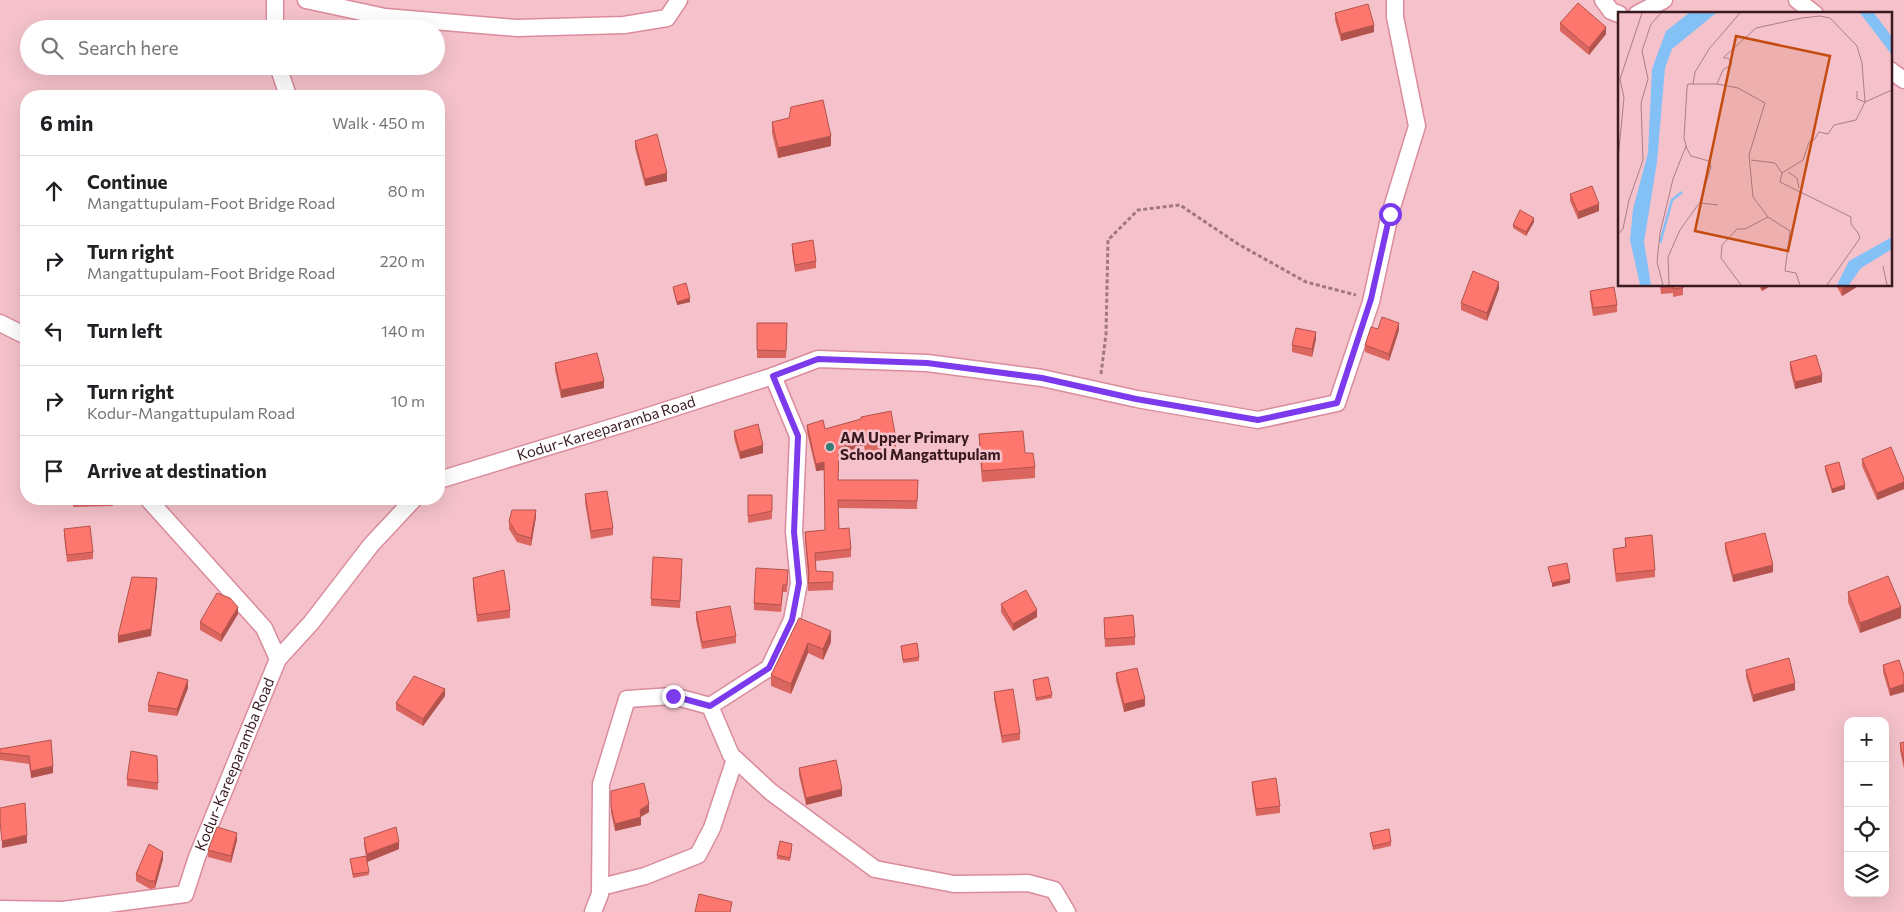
<!DOCTYPE html>
<html lang="en">
<head>
<meta charset="utf-8">
<style>
	:root { --surface:#fff; --page:#f2f2f2; --text:#202124; --muted:#757577; --line:#e0e0e0 }
	body { margin:0; font-family:Commissioner,sans-serif; background:var(--page); color:var(--text) }
	.controls { position:absolute; right:15px; bottom:15px; display:grid; overflow:hidden; border-radius:10px; box-shadow:0 5px 20px #0002 }
	.controls button { width:45px; height:45px; display:grid; place-items:center; padding:0; border:0; border-bottom:1px solid var(--line); background:var(--surface); color:var(--text); font:25px sans-serif }
	.stop { position:absolute; width:15px; height:15px; margin:-11px; border:4px solid #7c3aed; border-radius:50%; background:#fff }
	.stop.end { background:#7c3aed; border-color:#fff; box-shadow:0 1px 5px #0008 }
	.list { margin:0; padding:0; list-style:none }
	h2 { display:flex; justify-content:space-between; align-items:center; height:65px; margin:0; padding:0 20px; font-size:21px }
	h2 small { font-size:16px; font-weight:400; color:var(--muted) }
	.list li { display:grid; grid-template-columns:32px 1fr auto; gap:15px; align-items:center; box-sizing:border-box; height:70px; padding:0 20px; border-top:1px solid var(--line) }
	.list b { display:block; font-size:19px; white-space:nowrap }
	.list p { margin:0; font-size:16px; white-space:nowrap; color:var(--muted) }
	.list em { font-size:16px; font-style:normal; color:var(--muted) }
	.icon { flex:none; width:28px; height:28px; fill:none; stroke:currentColor; stroke-width:2; stroke-linecap:round; stroke-linejoin:round }
	.map { position:relative; flex:none; width:1904px; height:912px; overflow:hidden }
	.search { position:absolute; background:var(--surface); box-shadow:0 5px 20px #0002; left:20px; top:20px; width:425px; height:55px; display:flex; align-items:center; gap:12px; box-sizing:border-box; padding:0 18px; border-radius:28px; color:var(--muted); font-size:19px }
	.panel { position:absolute; background:var(--surface); box-shadow:0 5px 20px #0002; left:20px; top:90px; width:425px; height:415px; border-radius:20px }
	.map>svg:first-child { display:block }
	.lines { fill:none; stroke-linecap:round; stroke-linejoin:round }
	.street-casing { stroke:#da8b9c; stroke-width:19 }
	.path { stroke:#a27880; stroke-width:3; stroke-dasharray:4 2.5; stroke-linecap:butt }
	.street { stroke:#fff; stroke-width:16 }
	.wall { fill:#da665f }
	.shaded-wall { fill:#b2534d }
	.building { fill:#fe776e; stroke:#b2534d }
	.route { stroke:#7c3aed; stroke-width:6 }
	.poi-dot { fill:#357c75; stroke:#f5c2cb; stroke-width:2 }
	.labels { text-anchor:middle; stroke-width:5; stroke-linejoin:round; paint-order:stroke }
	.street-label { font-size:15px; fill:#391a21; stroke:#f5c2cb }
	.poi-label { font-size:15px; font-weight:bold; fill:#391a21; stroke:#f5c2cb; text-anchor:start }
	.inset-river { fill:none; stroke:#83c0f6; stroke-width:2.5 }
	.inset-road { fill:none; stroke:#aa7f87; stroke-width:1 }
	.view { fill:#c54c10; fill-opacity:0.15; stroke:#c54c10; stroke-width:2.5 }
	.inset-edge { fill:none; stroke:#391a21; stroke-width:2.5 }
</style>
</head>
<body>
<div class="map">
<svg width="1904" height="912" viewBox="0 0 1904 912">
	<rect width="100%" height="100%" fill="#f5c2cb"/>
	<g class="lines">
		<g class="street-casing">
			<g id="street">
				<path d="M275,0V29"/>
				<path d="M306,0L385,17L517,28L624,25L667,18L679,0"/>
				<path d="M1603,0L1611,11L1619,14"/>
				<path d="M1797,0L1815,14"/>
				<path d="M1637,14L1664,0"/>
				<path d="M278,66L288,96"/>
				<path d="M1890,70L1904,80"/>
				<path d="M0,323L26,336"/>
				<path id="s1" d="M439,480L636,420L773,376L818,359L927,363L1042,378L1137,399L1258,420L1337,403L1371,302L1390,214L1417,126L1395,17V0"/>
				<path d="M148,499L264,628L278,659"/>
				<path d="M710,706L731,755L771,792L875,869L954,884L1028,883L1054,890L1067,912"/>
				<path d="M710,706L769,668L792,620L799,583L794,532L798,436L773,376"/>
				<path d="M601,887L645,876L698,855L712,828L735,759"/>
				<path id="s2" d="M0,909L63,910L185,894L197,857L278,659L311,623L371,545L414,499"/>
				<path d="M593,912L600,894L601,784L627,699L673,696L710,706"/>
			</g>
		</g>
		<path class="path" d="M1101,374L1106,334L1108,240L1138,210L1180,205L1238,244L1306,282L1356,295"/>
		<use href="#street" class="street"/>
	</g>
	<g class="wall">
		<path d="M1335,13L1374,32L1341,41L1335,20Z"/>
		<path d="M1560,23L1606,34L1589,55L1560,31Z"/>
		<path d="M772,122L831,146L778,158L772,133Z"/>
		<path d="M635,141L667,181L645,186L635,148Z"/>
		<path d="M1570,194L1599,211L1578,219L1570,201Z"/>
		<path d="M1534,222L1526,236L1513,228V225Z"/>
		<path d="M792,244L816,261V268L795,272L792,251Z"/>
		<path d="M1660,285H1683V295L1673,297V293L1661,294Z"/>
		<path d="M1758,285H1772L1762,291Z"/>
		<path d="M1836,285H1860L1842,296Z"/>
		<path d="M673,287L690,302L677,305L673,290Z"/>
		<path d="M1499,289L1487,321L1461,310V303Z"/>
		<path d="M1590,291L1617,305V312L1593,316L1590,298Z"/>
		<path d="M757,323H787L786,358H757Z"/>
		<path d="M1378,329L1399,330L1389,361L1365,352V345Z"/>
		<path d="M1316,339L1312,357L1292,352V345Z"/>
		<path d="M1790,362L1822,382L1795,389L1790,369Z"/>
		<path d="M555,363L604,388L561,398L555,370Z"/>
		<path d="M861,417L896,439V447L865,452L864,445L839,456L838,480H918L917,509L838,508L839,529L851,549V557L816,561V571L833,572V590L808,591V577L805,540V532L825,530L824,470L816,471L807,432V425L825,429L861,419Z"/>
		<path d="M734,431L763,453L740,459L734,438Z"/>
		<path d="M979,434L1025,453L1035,467V478L982,482L979,444Z"/>
		<path d="M1862,459L1904,479V489L1877,500L1862,466Z"/>
		<path d="M1825,466L1845,489L1832,493L1825,470Z"/>
		<path d="M585,494L613,528V535L591,539L585,502Z"/>
		<path d="M748,495H772V519L748,523Z"/>
		<path d="M73,499H113V506L73,507Z"/>
		<path d="M536,517L531,546L517,542L509,529V521Z"/>
		<path d="M64,529L93,552V559L67,562L64,536Z"/>
		<path d="M1625,538L1655,570V577L1616,582L1613,556V549L1625,547Z"/>
		<path d="M1725,543L1773,572L1733,582L1725,550Z"/>
		<path d="M682,566L680,608L651,606V599Z"/>
		<path d="M788,577L787,592H783L781,612L754,610V603Z"/>
		<path d="M473,578L510,610V618L477,622L473,586Z"/>
		<path d="M1848,592L1901,618L1860,633L1848,602Z"/>
		<path d="M1001,604L1037,617L1013,631L1001,612Z"/>
		<path d="M696,612L736,636V643L702,649L696,620Z"/>
		<path d="M238,614L221,642L200,630V622Z"/>
		<path d="M799,618L831,642L823,660L808,653L791,694L771,686V675Z"/>
		<path d="M1104,618L1135,637V645L1105,647Z"/>
		<path d="M901,646L919,657V661L903,663Z"/>
		<path d="M1899,660L1890,696L1883,672V665Z"/>
		<path d="M1746,670L1795,690L1753,702L1746,677Z"/>
		<path d="M1116,673L1145,706L1124,712L1116,680Z"/>
		<path d="M1033,680L1052,695V698L1036,701Z"/>
		<path d="M188,688L177,716L148,712V705Z"/>
		<path d="M994,692L1020,733V740L1002,743L994,699Z"/>
		<path d="M445,696L423,726L396,710V703Z"/>
		<path d="M51,740L53,773L31,778L29,764L0,760V749Z"/>
		<path d="M1904,742V769L1900,750V743Z"/>
		<path d="M157,756L158,790L127,786V779Z"/>
		<path d="M799,768L842,796L806,805L799,775Z"/>
		<path d="M1252,782L1280,806V813L1256,816L1252,789Z"/>
		<path d="M611,791L649,812L641,817V825L615,831L611,813Z"/>
		<path d="M1370,833L1391,842V846L1373,850Z"/>
		<path d="M364,838L399,849L367,862L364,845Z"/>
		<path d="M237,840L231,863L208,857V850Z"/>
		<path d="M792,848L790,861L777,859V855Z"/>
		<path d="M163,859L155,888L150,889L136,881V874Z"/>
		<path d="M350,859L369,872V875L353,878Z"/>
	</g>
	<g class="shaded-wall">
		<path d="M1374,25V32L1341,41V34Z"/>
		<path d="M1606,27V34L1589,55V48Z"/>
		<path d="M353,66H360V68L341,73V69Z"/>
		<path d="M831,136V146L778,158V148Z"/>
		<path d="M667,173V181L645,186V179Z"/>
		<path d="M1599,204V211L1578,219V212Z"/>
		<path d="M1534,218V222L1526,236V232Z"/>
		<path d="M1499,282V289L1487,321V313Z"/>
		<path d="M1762,285H1772L1762,291Z"/>
		<path d="M1848,285H1860L1842,296V289Z"/>
		<path d="M690,298V302L677,305V302Z"/>
		<path d="M1399,323V330L1389,361V354Z"/>
		<path d="M1316,332V339L1312,357V349Z"/>
		<path d="M1822,375V382L1795,389V382Z"/>
		<path d="M604,381V388L561,398V390Z"/>
		<path d="M864,437V445L839,456V448Z"/>
		<path d="M763,445V453L740,459V452Z"/>
		<path d="M824,462V470L816,471V464Z"/>
		<path d="M1904,482V489L1877,500V493Z"/>
		<path d="M1845,485V489L1832,493V489Z"/>
		<path d="M536,510V517L531,546V538Z"/>
		<path d="M1773,565V572L1733,582V575Z"/>
		<path d="M157,578V586L151,636L118,643V636Z"/>
		<path d="M1570,579V583L1552,587V583Z"/>
		<path d="M238,607V614L221,642V635Z"/>
		<path d="M1901,607V618L1860,633V623Z"/>
		<path d="M1037,610V617L1013,631V624Z"/>
		<path d="M831,631V642L823,660V649Z"/>
		<path d="M808,643V653L791,694V684Z"/>
		<path d="M188,680V688L177,716V709Z"/>
		<path d="M1795,683V690L1753,702V695Z"/>
		<path d="M1904,684V692L1890,696V689Z"/>
		<path d="M445,689V696L423,726V719Z"/>
		<path d="M1145,699V706L1124,712V704Z"/>
		<path d="M53,766V773L31,778V771Z"/>
		<path d="M842,789V796L806,805V798Z"/>
		<path d="M649,804V812L640,817V810Z"/>
		<path d="M641,817V825L615,831V824Z"/>
		<path d="M237,833V840L231,863V856Z"/>
		<path d="M27,835V843L2,848V841Z"/>
		<path d="M399,842V849L367,862V854Z"/>
		<path d="M163,852V859L155,888V881Z"/>
	</g>
	<g class="building">
		<path d="M1578,3L1606,27L1589,48L1560,23Z"/>
		<path d="M1368,4L1374,25L1341,34L1335,13Z"/>
		<path d="M341,66H353L341,69Z"/>
		<path d="M823,100L831,136L778,148L772,122L789,118L791,107Z"/>
		<path d="M657,134L667,173L645,179L635,141Z"/>
		<path d="M1592,186L1599,204L1578,212L1570,194Z"/>
		<path d="M1520,210L1534,218L1526,232L1513,225Z"/>
		<path d="M813,240L816,261L795,265L792,244Z"/>
		<path d="M1473,271L1499,282L1487,313L1461,303Z"/>
		<path d="M686,283L690,298L677,302L673,287Z"/>
		<path d="M1661,285H1683V288L1673,289V286L1661,287Z"/>
		<path d="M1840,285H1848L1842,289Z"/>
		<path d="M1614,287L1617,305L1593,308L1590,291Z"/>
		<path d="M1382,317L1399,323L1389,354L1365,345L1371,327L1378,329Z"/>
		<path d="M757,323H787L786,351L757,350Z"/>
		<path d="M1296,328L1316,332L1312,349L1292,345Z"/>
		<path d="M597,353L604,381L561,390L555,363Z"/>
		<path d="M1816,355L1822,375L1795,382L1790,362Z"/>
		<path d="M891,411L896,439L865,444L864,437L839,448L838,480H918L917,501L838,500L839,529L849,528L851,549L815,553L816,571L833,572V582L808,583L809,574L805,532L825,530L824,462L816,464L807,425L823,420L825,429L861,419V417Z"/>
		<path d="M758,424L763,445L740,452L734,431Z"/>
		<path d="M1023,431L1025,453H1033L1035,467L982,471L979,434Z"/>
		<path d="M1891,447L1904,479V482L1877,493L1862,459Z"/>
		<path d="M1839,462L1845,485L1832,489L1825,466Z"/>
		<path d="M607,491L613,528L591,531L585,494Z"/>
		<path d="M748,495H772V511L748,516Z"/>
		<path d="M73,499H113L73,500Z"/>
		<path d="M512,510H536L531,538L517,534L509,521Z"/>
		<path d="M90,526L93,552L67,555L64,529Z"/>
		<path d="M1765,533L1773,565L1733,575L1725,543Z"/>
		<path d="M1652,535L1655,570L1616,574L1613,549L1626,547L1625,538Z"/>
		<path d="M653,557L682,559L680,601L651,599Z"/>
		<path d="M1567,563L1570,579L1552,583L1548,567Z"/>
		<path d="M756,568L788,570L787,585H783L781,605L754,603Z"/>
		<path d="M504,570L510,610L477,615L473,578Z"/>
		<path d="M1888,576L1901,607L1860,623L1848,592Z"/>
		<path d="M132,577L157,578L151,629L118,636Z"/>
		<path d="M1026,590L1037,610L1013,624L1001,604Z"/>
		<path d="M217,593L230,598L238,607L221,635L200,622Z"/>
		<path d="M730,606L736,636L702,642L696,612Z"/>
		<path d="M1133,615L1135,637L1105,639L1104,618Z"/>
		<path d="M799,618L831,631L823,649L808,643L791,684L771,675Z"/>
		<path d="M917,643L919,657L903,660L901,646Z"/>
		<path d="M1789,658L1795,683L1753,695L1746,670Z"/>
		<path d="M1899,660L1904,675V684L1890,689L1883,665Z"/>
		<path d="M1137,668L1145,699L1124,704L1116,673Z"/>
		<path d="M158,672L188,680L177,709L148,705Z"/>
		<path d="M414,676L445,689L423,719L396,703Z"/>
		<path d="M1048,677L1052,695L1036,698L1033,680Z"/>
		<path d="M1013,689L1020,733L1002,736L994,692Z"/>
		<path d="M51,740L53,766L31,771L29,756L0,753V749Z"/>
		<path d="M1904,742V762L1900,743Z"/>
		<path d="M131,751L157,756L158,783L127,779Z"/>
		<path d="M836,760L842,789L806,798L799,768Z"/>
		<path d="M1276,778L1280,806L1256,809L1252,782Z"/>
		<path d="M644,783L649,804L640,810L641,817L615,824L611,806V791Z"/>
		<path d="M25,803L27,835L2,841L0,821V808Z"/>
		<path d="M217,827L237,833L231,856L208,850Z"/>
		<path d="M396,827L399,842L367,854L364,838Z"/>
		<path d="M1389,829L1391,842L1373,846L1370,833Z"/>
		<path d="M780,841L792,844L790,858L777,855Z"/>
		<path d="M149,844L163,852L155,881H150L136,874Z"/>
		<path d="M366,856L369,872L353,874L350,859Z"/>
		<path d="M699,894L732,902L730,912H695Z"/>
	</g>
	<g class="lines">
		<path class="route" d="M673,696L710,706L769,668L792,620L799,583L794,532L798,436L773,376L818,359L927,363L1042,378L1136,399L1258,420L1337,403L1371,299L1390,214"/>
	</g>
	<circle class="poi-dot" cx="830" cy="447" r="5"/>
	<g class="labels">
		<g class="street-label">
			<text dy="5" stroke="none"><textPath href="#s1" startOffset="175">Kodur-Kareeparamba Road</textPath></text>
			<text dy="5" stroke="none"><textPath href="#s2" startOffset="325">Kodur-Kareeparamba Road</textPath></text>
		</g>
		<g class="poi-label">
			<text x="840" y="443">AM Upper Primary<tspan x="840" dy="17">School Mangattupulam</tspan></text>
		</g>
	</g>
	<g transform="translate(1618 12)">
		<rect width="274" height="274" fill="#f5c2cb"/>
		<path d="M71,1H98L54,37L47,56L39,150L26,230L33,273H22L12,228L15,197L30,141L34,57L48,19ZM242,1H256L274,25V43ZM274,225V237L243,256L231,273H219L231,249Z" fill="#83c0f6"/>
		<path class="inset-river" d="M42,231L54,188L64,180"/>
		<path class="inset-road" d="M105,46L138,16L184,6L202,4L212,6L239,34L244,51L247,90M75,72L77,60L91,37L122,1M99,72L105,58L114,52L110,46H106M239,79V87L247,90M0,147L6,86L2,67L24,1M133,148L157,151L164,161M170,160L179,166L181,176M164,161L162,170L233,205V212L240,221L242,226L209,273M164,161L185,148L191,130L196,128L201,120L210,122L216,113L238,108L247,90L274,78M82,191L100,193M0,222L5,217L11,188L25,148L23,91L30,67L24,39L33,12L43,1M265,254L269,273M45,273L39,250L42,221L55,167L68,134M51,273L50,245L62,218L82,190L93,155L91,149L73,144L69,137L66,126L69,76L70,72H99L120,76L147,91L131,143L135,185L150,205L172,219L167,259L178,261L182,273M123,273L103,246L104,233L119,217H127L150,205"/>
		<path class="view" d="M118,24L212,44L170,239L77,219Z"/>
		<rect width="274" height="274" class="inset-edge"/>
	</g>
</svg>
<div class="controls">
<button>+</button>
<button>−</button>
<button><svg class="icon" aria-label="locate" viewBox="0 0 24 24"><circle cx="12" cy="12" r="6"/><path d="M12 2v4M12 18v4M2 12h4M18 12h4"/></svg></button>
<button><svg class="icon" aria-label="layers" viewBox="0 0 24 24"><path d="M12 4l9 5-9 5-9-5zM3 14l9 5 9-5"/></svg></button>
</div>
<div class="stop" style="left:1390px;top:214px"></div>
<div class="stop end" style="left:673px;top:696px"></div>
<div class="search"><svg class="icon" aria-label="search" viewBox="0 0 24 24"><circle cx="10" cy="10" r="6"/><path d="M15 15l6 6"/></svg>Search here</div>
<section class="panel">
<h2>6 min<small>Walk · 450 m</small></h2>
<ul class="list">
<li><svg class="icon" aria-label="ahead" viewBox="0 0 24 24"><path d="M12 20V5M6 11l6-6 6 6"/></svg><div><b>Continue</b><p>Mangattupulam-Foot Bridge Road</p></div><em>80 m</em></li>
<li><svg class="icon" aria-label="right" viewBox="0 0 24 24"><path d="M7 20v-9h11M14 6l5 5-5 5"/></svg><div><b>Turn right</b><p>Mangattupulam-Foot Bridge Road</p></div><em>220 m</em></li>
<li><svg class="icon" aria-label="left" viewBox="0 0 24 24"><path d="M17 20v-9H6M10 6l-5 5 5 5"/></svg><div><b>Turn left</b></div><em>140 m</em></li>
<li><svg class="icon" aria-label="right" viewBox="0 0 24 24"><path d="M7 20v-9h11M14 6l5 5-5 5"/></svg><div><b>Turn right</b><p>Kodur-Mangattupulam Road</p></div><em>10 m</em></li>
<li><svg class="icon" aria-label="arrive" viewBox="0 0 24 24"><path d="M6 21V4h12l-3 4 3 4H6"/></svg><div><b>Arrive at destination</b></div></li>
</ul>
</section>
</div>
</body>
</html>
